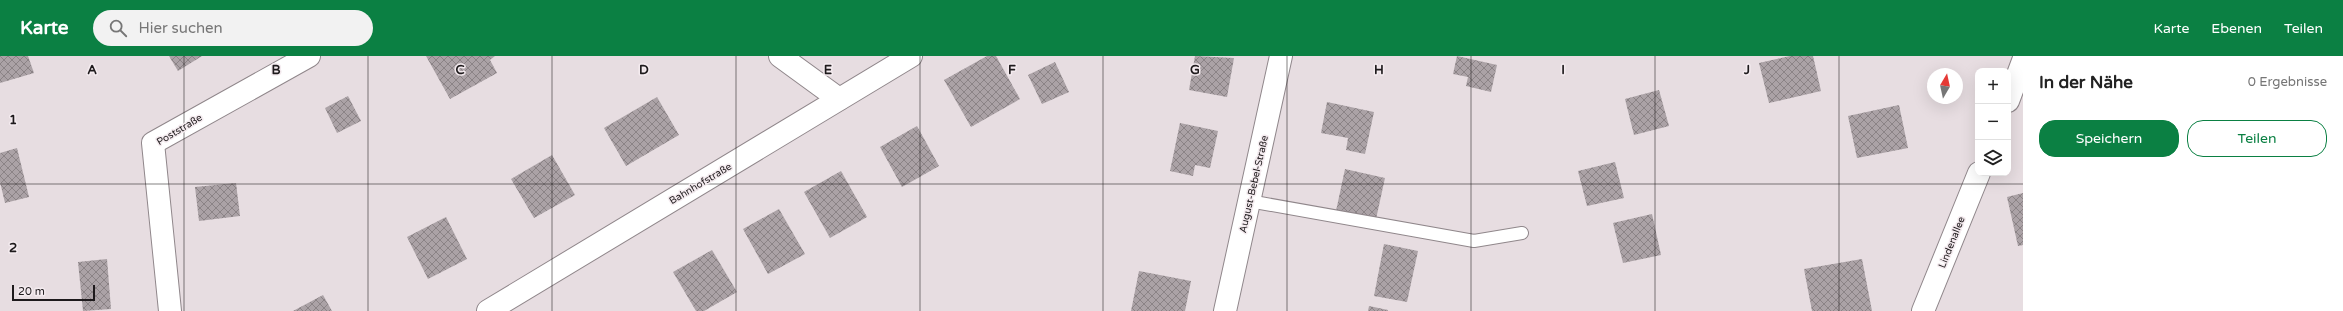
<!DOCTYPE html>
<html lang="de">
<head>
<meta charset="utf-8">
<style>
	:root { --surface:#fff; --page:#f2f2f2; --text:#222; --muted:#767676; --line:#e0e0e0; --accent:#0b8043 }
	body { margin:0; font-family:"Varela Round",sans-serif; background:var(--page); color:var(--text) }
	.controls { position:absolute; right:12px; top:12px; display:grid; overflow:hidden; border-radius:8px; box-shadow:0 4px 16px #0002 }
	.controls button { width:36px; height:36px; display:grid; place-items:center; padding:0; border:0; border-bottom:1px solid var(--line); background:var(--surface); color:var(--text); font:20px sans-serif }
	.compass { position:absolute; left:1927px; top:12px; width:36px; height:36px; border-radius:50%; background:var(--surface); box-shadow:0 4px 16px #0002; rotate:9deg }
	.scale { position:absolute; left:12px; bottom:10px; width:83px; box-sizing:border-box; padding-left:4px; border:2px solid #1e1a1c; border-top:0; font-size:11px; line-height:14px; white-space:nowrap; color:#1e1a1c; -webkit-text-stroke:3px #f4ebef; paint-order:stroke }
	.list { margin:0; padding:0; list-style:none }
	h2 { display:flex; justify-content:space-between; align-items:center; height:52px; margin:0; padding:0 16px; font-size:17px }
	h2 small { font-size:13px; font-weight:400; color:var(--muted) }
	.actions { display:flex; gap:8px; padding:12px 16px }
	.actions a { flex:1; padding:9px 0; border:1px solid var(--accent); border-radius:16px; text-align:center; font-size:14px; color:var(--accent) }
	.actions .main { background:var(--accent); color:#fff }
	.icon { flex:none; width:22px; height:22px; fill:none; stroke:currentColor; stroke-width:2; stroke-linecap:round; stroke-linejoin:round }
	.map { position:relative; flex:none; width:2023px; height:255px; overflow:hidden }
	header { display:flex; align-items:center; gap:24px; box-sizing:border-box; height:56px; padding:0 20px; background:var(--accent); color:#fff }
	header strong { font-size:19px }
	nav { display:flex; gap:22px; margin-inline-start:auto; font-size:14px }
	.search { width:280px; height:36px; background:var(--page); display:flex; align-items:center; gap:10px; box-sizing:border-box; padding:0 14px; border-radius:22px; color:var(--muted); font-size:15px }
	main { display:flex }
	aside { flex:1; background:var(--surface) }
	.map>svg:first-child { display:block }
	.building { fill:url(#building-cross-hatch) }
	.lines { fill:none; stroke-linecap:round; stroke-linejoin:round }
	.service-casing { stroke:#90878b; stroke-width:14 }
	.minor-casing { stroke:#90878b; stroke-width:24 }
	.service { stroke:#fff; stroke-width:12 }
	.minor { stroke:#fff; stroke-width:22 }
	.grid { fill:none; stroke:#1e1a1c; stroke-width:1; stroke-opacity:0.55 }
	.labels { text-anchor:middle; stroke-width:3; stroke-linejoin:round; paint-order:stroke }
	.street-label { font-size:10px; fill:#1e1a1c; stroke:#f4ebef }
	.grid-label { font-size:13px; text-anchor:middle; font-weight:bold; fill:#1e1a1c; stroke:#f4ebef; stroke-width:3; stroke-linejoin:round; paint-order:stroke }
</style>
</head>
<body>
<header>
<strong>Karte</strong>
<div class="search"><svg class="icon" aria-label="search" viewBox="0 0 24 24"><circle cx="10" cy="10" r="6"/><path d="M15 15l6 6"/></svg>Hier suchen</div>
<nav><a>Karte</a><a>Ebenen</a><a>Teilen</a></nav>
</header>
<main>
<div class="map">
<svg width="2023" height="255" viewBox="0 0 2023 255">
	<defs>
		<pattern id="building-cross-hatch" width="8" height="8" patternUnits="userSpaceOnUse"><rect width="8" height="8" fill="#aba2a6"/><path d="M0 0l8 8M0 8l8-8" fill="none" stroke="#8b8386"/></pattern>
	</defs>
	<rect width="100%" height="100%" fill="#e7dde1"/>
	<g class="building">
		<path d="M0,0H28L34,17L0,27Z"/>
		<path d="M169,0H202L178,15Z"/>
		<path d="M426,0H495L490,4L497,17L450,43Z"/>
		<path d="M987,0H996L1020,43L971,71L944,24Z"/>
		<path d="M1195,0L1234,2L1227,41L1189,34Z"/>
		<path d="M1457,0L1497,9L1491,36L1466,30L1468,21L1453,18Z"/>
		<path d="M1790,0H1813L1821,35L1769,47L1759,7Z"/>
		<path d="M1055,6L1069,36L1042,48L1028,19Z"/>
		<path d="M1659,34L1669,70L1634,79L1625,43Z"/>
		<path d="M348,40L361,65L337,77L325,52Z"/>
		<path d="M657,41L679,79L626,110L604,72Z"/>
		<path d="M1327,46L1374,56L1365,98L1346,94L1348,82L1321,77Z"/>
		<path d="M1899,49L1908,92L1857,102L1848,60Z"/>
		<path d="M1180,67L1218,75L1210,112L1195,109L1193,120L1170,115Z"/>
		<path d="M917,70L939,110L902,131L880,91Z"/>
		<path d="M17,92L29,141L5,147L0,126V97Z"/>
		<path d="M552,99L575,139L534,162L511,123Z"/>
		<path d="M1615,106L1624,142L1587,150L1578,115Z"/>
		<path d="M1345,113L1385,122L1376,163L1336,155Z"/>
		<path d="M841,115L867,161L830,182L804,136Z"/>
		<path d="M236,127L240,160L199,165L195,131Z"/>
		<path d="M2023,137V189L2018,190L2007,141Z"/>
		<path d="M779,153L805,198L768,218L743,173Z"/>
		<path d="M1652,158L1661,199L1623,207L1613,167Z"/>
		<path d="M446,161L467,203L428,223L407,181Z"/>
		<path d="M1384,188L1418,195L1407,246L1374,240Z"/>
		<path d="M712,194L737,236L704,255H696L673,216Z"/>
		<path d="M107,203L111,253L83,255L78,206Z"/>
		<path d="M1862,203L1872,255H1812L1804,213Z"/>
		<path d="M1139,215L1191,225L1185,255H1131Z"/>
		<path d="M323,239L332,255H293Z"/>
		<path d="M1369,250L1388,254V255H1368Z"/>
	</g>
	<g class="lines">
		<g class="service-casing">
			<path id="service" d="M1249,145L1474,185L1522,177"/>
		</g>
		<g class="minor-casing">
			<g id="minor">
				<path d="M780,0L839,43"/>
				<path d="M2008,45L2023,5"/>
				<path d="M170,255L153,87L309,0"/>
				<path d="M488,255L911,0"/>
				<path d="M1225,255L1281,0"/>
				<path d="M1923,255L1979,117"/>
			</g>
		</g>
		<use href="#service" class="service"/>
		<use href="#minor" class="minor"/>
	</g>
	<path class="grid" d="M184,0V255M368,0V255M552,0V255M736,0V255M920,0V255M1103,0V255M1287,0V255M1471,0V255M1655,0V255M1839,0V255M0,128H2023"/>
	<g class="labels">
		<g class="street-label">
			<text transform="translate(179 73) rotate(-31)" y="4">Poststraße</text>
			<text transform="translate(700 127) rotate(-31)" y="4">Bahnhofstraße</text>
			<text transform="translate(1253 128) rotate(-77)" y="4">August-Bebel-Straße</text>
			<text transform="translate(1951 186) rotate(-68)" y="4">Lindenallee</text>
		</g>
	</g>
	<g class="grid-label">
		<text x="92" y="18">A</text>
		<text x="276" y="18">B</text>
		<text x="460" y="18">C</text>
		<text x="644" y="18">D</text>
		<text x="828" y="18">E</text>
		<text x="1012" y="18">F</text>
		<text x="1195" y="18">G</text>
		<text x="1379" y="18">H</text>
		<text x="1563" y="18">I</text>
		<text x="1747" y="18">J</text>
		<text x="13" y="68">1</text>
		<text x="13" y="196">2</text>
	</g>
</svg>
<div class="controls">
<button>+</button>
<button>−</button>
<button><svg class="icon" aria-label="layers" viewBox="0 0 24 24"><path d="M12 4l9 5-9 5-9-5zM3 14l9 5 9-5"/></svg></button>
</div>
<svg class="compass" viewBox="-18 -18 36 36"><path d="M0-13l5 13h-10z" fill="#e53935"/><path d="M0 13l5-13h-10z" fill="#767676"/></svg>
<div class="scale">20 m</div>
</div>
<aside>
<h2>In der Nähe<small>0 Ergebnisse</small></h2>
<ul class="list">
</ul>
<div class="actions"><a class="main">Speichern</a><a>Teilen</a></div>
</aside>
</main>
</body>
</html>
